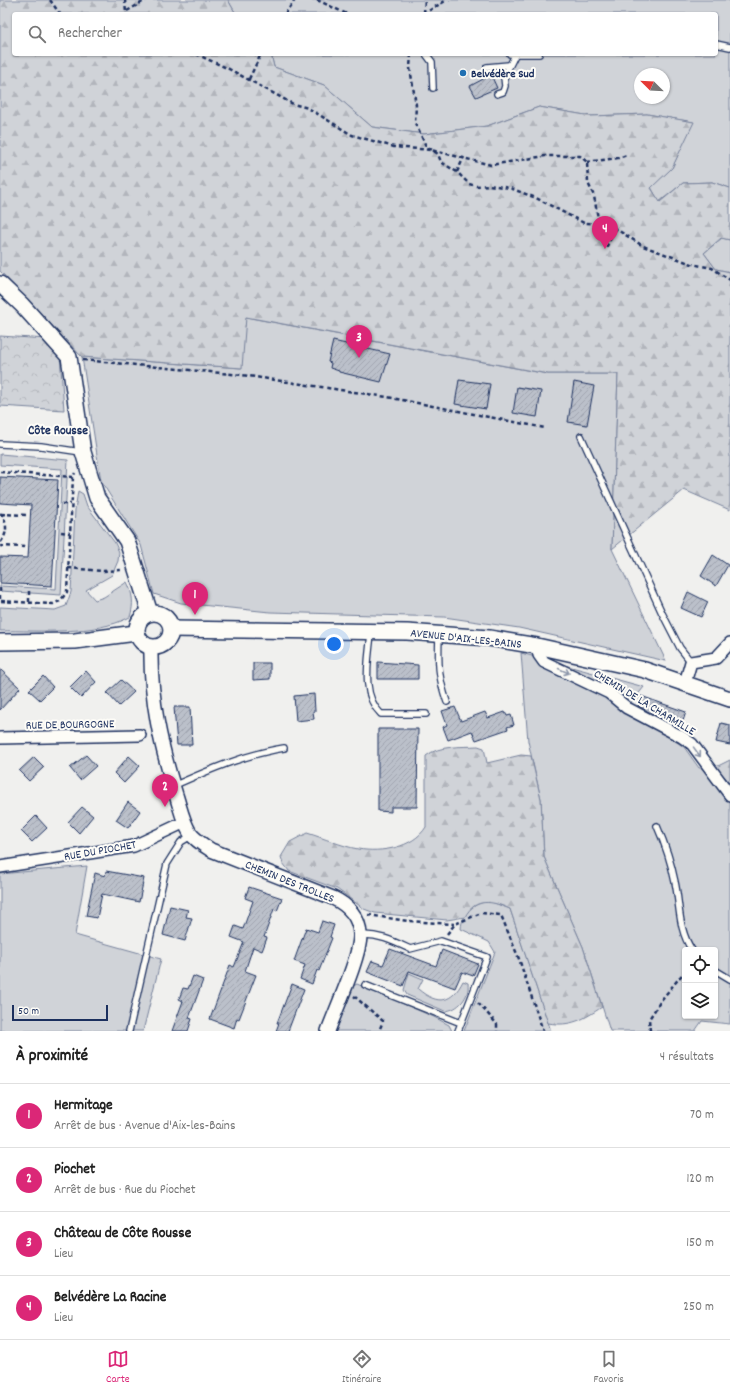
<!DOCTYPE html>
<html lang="fr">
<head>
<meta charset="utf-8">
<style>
	:root { --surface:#fff; --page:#f6f6f6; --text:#222; --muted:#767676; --line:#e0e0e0; --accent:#db2777 }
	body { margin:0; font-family:Dekko,sans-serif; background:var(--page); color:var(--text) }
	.controls { position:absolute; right:12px; bottom:12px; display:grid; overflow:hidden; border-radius:4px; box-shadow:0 1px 3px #0004 }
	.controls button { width:36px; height:36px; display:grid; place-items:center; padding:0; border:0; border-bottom:1px solid var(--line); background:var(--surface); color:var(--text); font:20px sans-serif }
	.compass { position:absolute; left:634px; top:68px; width:36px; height:36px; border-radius:50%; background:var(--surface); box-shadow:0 1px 3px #0004; rotate:294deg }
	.scale { position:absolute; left:12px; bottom:10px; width:96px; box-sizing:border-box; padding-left:4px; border:2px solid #1b2f5e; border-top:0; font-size:11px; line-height:14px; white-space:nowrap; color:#1b2f5e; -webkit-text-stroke:3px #fdfcf7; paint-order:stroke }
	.you { position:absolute; left:334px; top:644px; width:14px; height:14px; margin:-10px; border:3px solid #fff; border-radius:50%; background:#1a73e8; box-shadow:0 0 0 6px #1a73e833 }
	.badge { display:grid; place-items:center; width:26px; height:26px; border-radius:50%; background:var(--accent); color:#fff; font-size:13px; font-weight:700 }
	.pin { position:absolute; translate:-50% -33px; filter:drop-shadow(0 1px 2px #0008) }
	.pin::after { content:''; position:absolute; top:21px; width:14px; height:12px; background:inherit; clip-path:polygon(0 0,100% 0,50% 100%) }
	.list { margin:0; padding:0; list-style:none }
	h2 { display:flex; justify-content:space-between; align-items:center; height:52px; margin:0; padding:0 16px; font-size:17px }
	h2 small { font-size:13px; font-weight:400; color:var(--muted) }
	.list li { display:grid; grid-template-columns:26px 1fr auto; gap:12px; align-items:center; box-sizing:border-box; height:64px; padding:0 16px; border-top:1px solid var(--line) }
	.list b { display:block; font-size:15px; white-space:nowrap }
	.list p { margin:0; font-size:13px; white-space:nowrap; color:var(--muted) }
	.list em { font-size:13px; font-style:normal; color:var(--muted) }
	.icon { flex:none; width:22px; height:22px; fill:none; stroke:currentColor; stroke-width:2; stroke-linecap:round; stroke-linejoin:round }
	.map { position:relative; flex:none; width:730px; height:1031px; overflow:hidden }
	.search { position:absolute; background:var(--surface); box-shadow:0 1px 3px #0004; left:12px; right:12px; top:12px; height:44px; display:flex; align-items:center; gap:10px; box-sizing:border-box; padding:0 14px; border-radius:4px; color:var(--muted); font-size:15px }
	.sheet { height:308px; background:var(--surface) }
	nav { display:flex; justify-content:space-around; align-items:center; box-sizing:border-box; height:56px; border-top:1px solid var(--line); background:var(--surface); font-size:11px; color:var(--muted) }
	nav a { display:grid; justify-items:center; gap:2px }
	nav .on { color:var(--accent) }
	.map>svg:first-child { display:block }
	.green { fill:#d0d3d8; stroke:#76819b; fill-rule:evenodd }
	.forest { fill:url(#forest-firs); stroke:#76819b }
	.park { fill:url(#park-crowns); stroke:#76819b }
	.building { fill:url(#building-hatch); stroke:#1b2f5e }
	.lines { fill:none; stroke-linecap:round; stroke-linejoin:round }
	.service-casing { stroke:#1b2f5e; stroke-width:8 }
	.minor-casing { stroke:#1b2f5e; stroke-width:14 }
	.tertiary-casing { stroke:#1b2f5e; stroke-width:16 }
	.secondary-casing { stroke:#1b2f5e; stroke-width:18 }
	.path { stroke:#1b2f5e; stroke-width:2.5; stroke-dasharray:4 3; stroke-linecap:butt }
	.service { stroke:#fdfcf7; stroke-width:5.5 }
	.minor { stroke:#fdfcf7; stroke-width:11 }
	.tertiary { stroke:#fdfcf7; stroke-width:13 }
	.secondary { stroke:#fdfcf7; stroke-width:15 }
	.oneway { stroke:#8c96aa }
	.poi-dot { fill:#1f6fb2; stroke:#fdfcf7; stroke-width:1.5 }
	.labels { text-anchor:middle; stroke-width:4; stroke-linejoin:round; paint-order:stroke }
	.poi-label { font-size:12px; font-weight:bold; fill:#1b2f5e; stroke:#fdfcf7; text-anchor:start }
	.street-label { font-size:12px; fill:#1b2f5e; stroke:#fdfcf7 }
	.neighbourhood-label { font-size:13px; font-weight:bold; fill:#1b2f5e; stroke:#fdfcf7 }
</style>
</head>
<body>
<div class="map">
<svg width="730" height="1031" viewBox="0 0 730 1031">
	<defs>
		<pattern id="forest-firs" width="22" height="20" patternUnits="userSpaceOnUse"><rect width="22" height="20" fill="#d0d3d8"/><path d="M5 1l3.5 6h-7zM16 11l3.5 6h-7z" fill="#b2b5bc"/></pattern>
		<pattern id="park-crowns" width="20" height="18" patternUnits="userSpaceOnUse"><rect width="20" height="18" fill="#d0d3d8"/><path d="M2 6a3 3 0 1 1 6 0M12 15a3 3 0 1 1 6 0" fill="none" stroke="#b2b5bc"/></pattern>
		<pattern id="building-hatch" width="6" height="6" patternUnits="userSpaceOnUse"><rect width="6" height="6" fill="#bbc0ca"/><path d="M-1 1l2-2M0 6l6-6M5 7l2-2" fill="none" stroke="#a0a5b0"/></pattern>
	</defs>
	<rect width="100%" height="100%" fill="#f0f0ee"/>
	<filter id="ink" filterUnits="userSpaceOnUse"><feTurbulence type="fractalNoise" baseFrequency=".025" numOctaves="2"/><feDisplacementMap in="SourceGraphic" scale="8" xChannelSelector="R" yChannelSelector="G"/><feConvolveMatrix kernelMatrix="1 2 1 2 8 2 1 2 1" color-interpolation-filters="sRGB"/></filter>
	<g filter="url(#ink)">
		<g class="green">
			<path d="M228,0H730V188L712,182L683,183L659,202L651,187L672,168L693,122L647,114L591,116L539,107L487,126L424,134L372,127L324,85L274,67L271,54H716V14H236ZM640,74H664V98H640Z"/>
			<path d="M722,238L730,240V272L716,269L704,253Z"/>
			<path d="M245,317L547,374H618L612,549L666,661L519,628L444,617L270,612L181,603L154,594L141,545L101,481L82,357L241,368Z"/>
			<path d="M0,454L68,460L61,595L0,591V586L56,589L62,469L0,465Z"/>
			<path d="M78,491L83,494L87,506L115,543L119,552L118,561L112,575L86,590L95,600L104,597L127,582C133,594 134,604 130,617C94,636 40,630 0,631V607L55,610L66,606L71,592L75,510Z"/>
			<path d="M521,653L644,687L627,708L684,747L699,768L716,767L730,783V1024L702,1021L695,1031H610L583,947L544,857L541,799L528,741ZM685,950H715V1016H685Z"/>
			<path d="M87,866L75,935L161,959L143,1031H0V874Z"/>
			<path d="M489,901L510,909L551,1031H464L495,952L489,942L461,929C462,911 474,904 489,901Z"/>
			<path d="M409,973L423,979L418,989C438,1006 452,1003 463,981L468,983C470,997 458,1010 445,1011L407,995L404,990Z"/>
			<path d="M357,984L434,1017L449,1025L452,1031H336L353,986Z"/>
		</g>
		<g class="forest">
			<path d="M0,0H228L236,14H14V54H271L274,67L324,85L372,127L424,134L487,126L539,107L591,116L647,114L694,122L672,168L651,188L660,202L683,183L712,182L730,188V240L721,238L704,253L716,269L730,272V510L684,490L612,549L618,374H548L246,317L242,368L82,357L0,271Z"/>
			<path d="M478,746L484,748L487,763L521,755L531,756L541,799L544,857L583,947L602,1007C584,1019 571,1027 548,1023L510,909C493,901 475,897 465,917L447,920L375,913L364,909L337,889L289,871L283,863L281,857L290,842L307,833C324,838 341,846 358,849C381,853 413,848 426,827V756C439,745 462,747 478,746Z"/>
			<path d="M730,760V783L716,767Z"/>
		</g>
		<path class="park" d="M0,336L47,339L60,355L64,410L0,406Z"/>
		<g class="building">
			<path d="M491,75L497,88L476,97L470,86Z"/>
			<path d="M333,341L390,354L381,382L339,372V371L330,368L331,363L328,362Z"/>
			<path d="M459,380L490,384L486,409L455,404Z"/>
			<path d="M574,382L594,386L587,425L568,422Z"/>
			<path d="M517,387L541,391L537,417L513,413Z"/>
			<path d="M0,477L58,480L52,586L0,583V557L28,558L31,505L0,503Z"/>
			<path d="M713,555L728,565L716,586L701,576Z"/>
			<path d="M688,592L708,602L701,617L681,608Z"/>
			<path d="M378,662L418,665V679H378Z"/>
			<path d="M253,663H270V679L253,680Z"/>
			<path d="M0,669L20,688L0,710Z"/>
			<path d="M86,671L96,682L81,698L70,687Z"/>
			<path d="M43,676L53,687L40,700L29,690Z"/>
			<path d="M121,680L134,692L119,706L107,693Z"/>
			<path d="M314,694L315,711H313L314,719L296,721L294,696Z"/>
			<path d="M641,696L686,712L682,724L656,716L638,706Z"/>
			<path d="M174,707H190L192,745H177Z"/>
			<path d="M455,707L461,721L485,712L488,718L505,712L507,716L511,715L514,725L507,727L508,729L476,740L472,731L448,740L443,727L447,725L442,711Z"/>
			<path d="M721,723L730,725V745L716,742Z"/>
			<path d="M378,729H418L417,807H391V812L378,811Z"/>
			<path d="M86,755L96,766L80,780L70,768Z"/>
			<path d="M129,756L140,766L124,783L114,773Z"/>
			<path d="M34,757L44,767L29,781L19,771Z"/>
			<path d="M128,802L140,811L128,828L116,820Z"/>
			<path d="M82,807L93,816L79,833L68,822Z"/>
			<path d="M36,816L47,828L32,842L21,831Z"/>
			<path d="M106,871L144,878L139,902L102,894L97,918L86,916L95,873L105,876Z"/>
			<path d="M249,887L282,898L277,911L274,909L264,937L267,938L262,951L253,947L245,971L256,975L239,1019L237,1018L234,1028L210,1019L230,965L234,967L244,942L231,937L235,926L243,929L253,901L245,898Z"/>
			<path d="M170,906L188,910L186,917L192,918L185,941L163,935Z"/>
			<path d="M322,921L334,925L330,937L332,938L319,971L317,970L312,984L300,979L305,965L294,961L306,928L318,932Z"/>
			<path d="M390,949L436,966L442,950L478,964L473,976L462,972L455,988L409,971L403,986L367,972L372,961L383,965Z"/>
			<path d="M193,976L203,980L189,1018L192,1019L188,1031H172L183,1001L179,999L183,988L188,989Z"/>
			<path d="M292,984L304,989L288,1031H276L279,1023H277Z"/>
		</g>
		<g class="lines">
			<g class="service-casing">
				<g id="service">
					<path d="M716,44L730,47"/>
					<path d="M426,54L432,62L433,88"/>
					<path d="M510,54H539"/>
					<path d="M487,67L509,65"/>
					<path d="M497,94L503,92L505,86L504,77L515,55"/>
					<path d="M581,436L662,613L680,648L691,662"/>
					<path d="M0,444L41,446L81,452"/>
					<path d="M371,633C369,659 360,694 381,714H426"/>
					<path d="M439,636C438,662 438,677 447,702"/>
					<path d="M173,786C209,770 246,754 284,748"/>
					<path d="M657,826C665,844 671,862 675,882C680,904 678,930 692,950"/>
					<path d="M360,935C379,934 393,941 410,949L441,941L487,957L458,1031"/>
					<path d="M715,970L730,979"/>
					<path d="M365,985L461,1023"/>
					<path d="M129,1031L167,864L181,842L191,836"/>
				</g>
			</g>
			<g class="minor-casing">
				<g id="minor">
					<path d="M537,646L539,655L544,662L609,693L627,708L682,737L692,744L730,795"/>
					<path d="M685,683L691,662L716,658L730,643"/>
					<path d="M0,738L140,735"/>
					<path d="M0,867L134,846L185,822"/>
				</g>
			</g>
			<g class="tertiary-casing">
				<path id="tertiary" d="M151,647C150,699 161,747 176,795C180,807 183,822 190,833C195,840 203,845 211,850L333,898C348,905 359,917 360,934C361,955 336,1009 328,1031"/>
			</g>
			<g class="secondary-casing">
				<g id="secondary">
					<path d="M0,284L22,305L69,357L83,452L97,498L127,541L150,613"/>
					<circle cx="154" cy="630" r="17"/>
					<path d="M171,629L407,632L489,638L537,646L645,670L730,699"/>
					<path d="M0,642L75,641L136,633"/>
				</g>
			</g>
			<g class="path">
				<path d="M50,0L60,14"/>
				<path d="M125,0L126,14"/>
				<path d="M317,0L347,14"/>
				<path d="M127,11L146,0"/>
				<path d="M424,13L425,0"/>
				<path d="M285,14L295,0"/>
				<path d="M423,14L447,0"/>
				<path d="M196,54L229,69L293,104L308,108L352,135L394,147L431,150L491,165L545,156H580L587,162L588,183L594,196L599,224"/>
				<path d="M411,54L410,68L416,105L415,123L426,146L438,154L441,162L457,172L469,184L476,186L489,185L510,188L536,198L584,223L608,224L611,238L605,250"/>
				<path d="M249,79L261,54"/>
				<path d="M587,162L618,158L627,155"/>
				<path d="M457,172L464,157"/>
				<path d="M608,224L643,246L692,264L712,268L730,280"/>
				<path d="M83,360L242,375L387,397L545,428"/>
				<path d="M0,472L73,477"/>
				<path d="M62,504H71"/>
				<path d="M0,513C8,522 8,534 0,543"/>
				<path d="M1,514L27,515"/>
				<path d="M61,532L70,533"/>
				<path d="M0,546L26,547"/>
				<path d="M68,568L103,571L123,570"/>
				<path d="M0,588V601L53,604L60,601L67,592L73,477L75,473"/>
				<path d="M29,602V589"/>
				<path d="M368,915L408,921L454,924"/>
				<path d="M447,934L455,924L481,913L501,915L519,959L543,1031"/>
				<path d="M354,996L383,1021L379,1031"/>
				<path d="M478,1003L497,1024V1031"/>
				<path d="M650,1031L649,1019L662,999L685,971"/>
			</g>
			<use href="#service" class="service"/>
			<use href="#minor" class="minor"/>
			<use href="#tertiary" class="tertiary"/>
			<use href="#secondary" class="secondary"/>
		</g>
		<defs><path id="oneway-shaft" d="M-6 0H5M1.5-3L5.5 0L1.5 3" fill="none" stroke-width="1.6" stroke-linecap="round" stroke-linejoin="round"/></defs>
		<g class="oneway">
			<use href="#oneway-shaft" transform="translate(564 671) rotate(24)"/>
			<use href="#oneway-shaft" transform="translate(697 752) rotate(54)"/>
		</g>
	</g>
	<circle class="poi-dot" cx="463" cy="73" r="4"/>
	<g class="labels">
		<g class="poi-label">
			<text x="471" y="77">Belvédère Sud</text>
		</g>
		<g class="street-label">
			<text transform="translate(466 638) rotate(6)" y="4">AVENUE D'AIX-LES-BAINS</text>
			<text transform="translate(645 702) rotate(31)" y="4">CHEMIN DE LA CHARMILLE</text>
			<text transform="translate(70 724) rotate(-1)" y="4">RUE DE BOURGOGNE</text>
			<text transform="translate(100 850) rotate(-10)" y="4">RUE DU PIOCHET</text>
			<text transform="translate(290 881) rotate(22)" y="4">CHEMIN DES TROLLES</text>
		</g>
		<g class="neighbourhood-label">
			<text x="58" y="434">Côte Rousse</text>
		</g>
	</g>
</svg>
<div class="controls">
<button><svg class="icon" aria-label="locate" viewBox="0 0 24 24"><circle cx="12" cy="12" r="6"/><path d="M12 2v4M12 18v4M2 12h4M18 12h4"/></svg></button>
<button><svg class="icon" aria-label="layers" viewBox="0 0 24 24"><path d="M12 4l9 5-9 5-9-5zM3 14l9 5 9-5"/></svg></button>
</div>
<svg class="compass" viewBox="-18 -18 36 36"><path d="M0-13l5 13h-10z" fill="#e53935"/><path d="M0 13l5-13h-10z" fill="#767676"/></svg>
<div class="scale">50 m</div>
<div class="you"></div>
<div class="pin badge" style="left:195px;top:615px">1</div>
<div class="pin badge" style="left:165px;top:807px">2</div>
<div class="pin badge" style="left:359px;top:358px">3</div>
<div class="pin badge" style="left:605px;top:249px">4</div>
<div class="search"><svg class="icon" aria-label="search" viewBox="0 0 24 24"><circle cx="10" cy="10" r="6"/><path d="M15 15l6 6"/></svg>Rechercher</div>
</div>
<section class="sheet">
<h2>À proximité<small>4 résultats</small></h2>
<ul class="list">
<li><span class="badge">1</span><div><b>Hermitage</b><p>Arrêt de bus · Avenue d'Aix-les-Bains</p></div><em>70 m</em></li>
<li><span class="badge">2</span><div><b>Piochet</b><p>Arrêt de bus · Rue du Piochet</p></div><em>120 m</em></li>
<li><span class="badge">3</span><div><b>Château de Côte Rousse</b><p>Lieu</p></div><em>150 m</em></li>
<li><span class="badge">4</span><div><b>Belvédère La Racine</b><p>Lieu</p></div><em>250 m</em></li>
</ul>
</section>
<nav>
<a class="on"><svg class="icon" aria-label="map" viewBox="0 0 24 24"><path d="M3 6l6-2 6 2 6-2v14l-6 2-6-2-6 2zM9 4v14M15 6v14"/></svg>Carte</a>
<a><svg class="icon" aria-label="directions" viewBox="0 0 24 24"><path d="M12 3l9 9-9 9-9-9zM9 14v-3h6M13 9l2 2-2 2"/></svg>Itinéraire</a>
<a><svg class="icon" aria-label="saved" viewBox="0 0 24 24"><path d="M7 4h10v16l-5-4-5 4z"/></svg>Favoris</a>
</nav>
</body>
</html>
